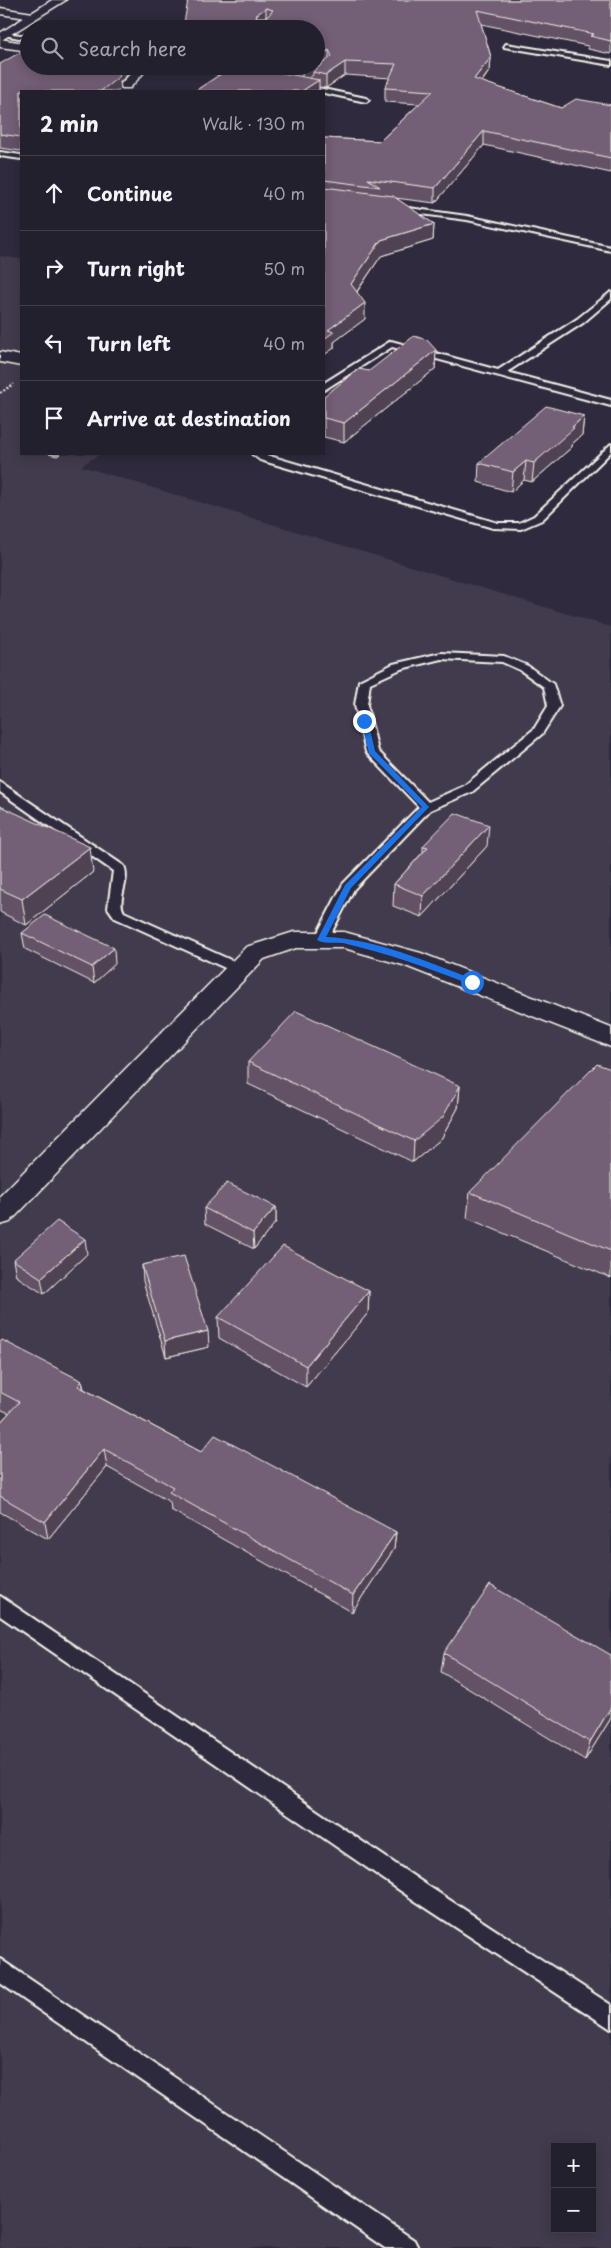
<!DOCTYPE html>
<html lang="en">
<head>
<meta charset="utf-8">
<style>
	:root { --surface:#23202e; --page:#2b2836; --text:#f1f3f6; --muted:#a3a3aa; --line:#403e4a }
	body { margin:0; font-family:"Playpen Sans",sans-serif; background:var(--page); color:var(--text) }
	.controls { position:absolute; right:15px; bottom:15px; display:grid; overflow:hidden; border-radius:0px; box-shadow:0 2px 12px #0003 }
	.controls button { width:45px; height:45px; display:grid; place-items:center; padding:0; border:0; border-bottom:1px solid var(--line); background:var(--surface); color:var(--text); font:25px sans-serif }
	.stop { position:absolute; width:15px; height:15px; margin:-11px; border:4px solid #1a73e8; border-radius:50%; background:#fff }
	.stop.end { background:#1a73e8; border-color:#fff; box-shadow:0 1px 5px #0008 }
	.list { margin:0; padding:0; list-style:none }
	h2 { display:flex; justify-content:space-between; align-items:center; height:65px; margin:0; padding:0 20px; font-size:21px }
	h2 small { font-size:16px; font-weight:400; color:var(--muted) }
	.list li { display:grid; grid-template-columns:32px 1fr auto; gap:15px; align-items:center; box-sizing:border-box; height:75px; padding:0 20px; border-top:1px solid var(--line) }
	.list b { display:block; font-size:19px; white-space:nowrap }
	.list em { font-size:16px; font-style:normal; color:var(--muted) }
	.icon { flex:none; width:28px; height:28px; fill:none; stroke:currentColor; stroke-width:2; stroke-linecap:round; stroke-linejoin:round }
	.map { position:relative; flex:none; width:611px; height:2248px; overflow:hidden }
	.search { position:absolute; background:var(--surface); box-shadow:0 2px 12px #0003; left:20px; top:20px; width:305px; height:55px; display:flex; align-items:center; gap:12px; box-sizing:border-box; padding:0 18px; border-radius:28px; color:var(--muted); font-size:19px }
	.panel { position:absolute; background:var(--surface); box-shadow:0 2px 12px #0003; left:20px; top:90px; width:305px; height:365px; border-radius:0px }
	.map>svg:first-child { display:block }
	.built { fill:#433a4e; fill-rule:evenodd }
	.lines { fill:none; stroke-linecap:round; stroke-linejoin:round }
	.lane-casing { stroke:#f4f1e8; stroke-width:4 }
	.street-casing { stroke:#f4f1e8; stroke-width:3 }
	.secondary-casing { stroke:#f4f1e8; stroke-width:3 }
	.path { stroke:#f4f1e8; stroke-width:2; stroke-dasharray:2 2; stroke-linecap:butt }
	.lane { fill:#2f2a3d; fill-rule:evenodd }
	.street { fill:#2f2a3d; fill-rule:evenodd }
	.secondary { fill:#2f2a3d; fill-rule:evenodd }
	.wall { fill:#635165; stroke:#f4f1e8 }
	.shaded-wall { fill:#504253; stroke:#f4f1e8 }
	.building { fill:#735e76; stroke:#f4f1e8; fill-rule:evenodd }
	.route { fill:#1a73e8 }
</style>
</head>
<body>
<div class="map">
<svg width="611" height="2248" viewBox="0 0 611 2248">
	<rect width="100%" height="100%" fill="#2f2a3d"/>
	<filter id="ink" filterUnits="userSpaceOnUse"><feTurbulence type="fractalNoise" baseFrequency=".02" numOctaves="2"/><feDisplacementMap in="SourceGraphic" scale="10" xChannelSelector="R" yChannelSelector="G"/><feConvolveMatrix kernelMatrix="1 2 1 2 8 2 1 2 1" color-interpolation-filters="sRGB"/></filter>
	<g filter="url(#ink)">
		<path class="built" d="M0,256L21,259V454H100L81,466L611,627V2248H0ZM555,2147H592V2229H555Z"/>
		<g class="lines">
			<g class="lane-casing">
				<g id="lane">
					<path d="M4,33L29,36V40L4,35Z"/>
					<path d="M506,44L611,61V65L504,47Z"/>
					<path d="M184,66H199L245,76L242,78Z"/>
					<path d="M299,84L366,98L369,100L366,102L324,93V91L297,87Z"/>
					<path d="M0,152L21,155V159L0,156Z"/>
					<path d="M394,206L467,216L611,247V251L467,220L391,210V206Z"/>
					<path d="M611,292V299L583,323L507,372L611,400V406L392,347L324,390V383L391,341L498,370L577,319Z"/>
					<path d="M611,444V452L542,520L521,529L493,528L260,460L252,454H263L498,523H519L534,516Z"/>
					<path d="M441,653L504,656L528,666L553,684L560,706L542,734L472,792L430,810L354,889L326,943H316L314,940L343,884L419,807L366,752L355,705L359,681L393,664ZM441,659L502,662L520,670L544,687L548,706L534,729L464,786L428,802L378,751L367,705L370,683L401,669Z"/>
					<path d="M0,782L124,866C131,881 116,899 124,912L244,966L246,969L244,972H234L115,918L108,908L113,871L0,792Z"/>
					<path d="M0,1596L428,1886L611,2005V2029L414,1900L0,1616Z"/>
					<path d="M0,1959L414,2240L418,2248H385L0,1983Z"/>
				</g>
			</g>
			<g class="street-casing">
				<g id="street">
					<path d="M0,8L33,13L39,16L33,19L0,14Z"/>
					<path d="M0,39L29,44V51L0,47Z"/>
					<path d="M131,66H143L146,70L130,88H122L120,85L134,70Z"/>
					<path d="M0,352L21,356V366L0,362Z"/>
					<path d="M294,932H344L421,953L611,1028V1047L403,965L344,948H296L264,959L10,1222L0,1225V1196L246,947Z"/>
				</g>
			</g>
			<g class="secondary-casing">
				<path id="secondary" d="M52,0H66L0,41V33Z"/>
			</g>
			<path class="path" d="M0,393L14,384"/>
			<use href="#lane" class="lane"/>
			<use href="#street" class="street"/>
			<use href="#secondary" class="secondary"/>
		</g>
		<g class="wall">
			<path d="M188,0H611V54L588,49V46L481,24L491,57L490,70L482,82L561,108L611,105V173L484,145L435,203L395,198L434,224L433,240L381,256L357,292L365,319L334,342V348L324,355V138L380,141L419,104L385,102V88L390,78L345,75L326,88L319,87V91H195L233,66H316Z"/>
			<path d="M0,64L132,70L120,82L121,89L21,91V151L0,148Z"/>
			<path d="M436,350L435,369L344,442L324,437V396L369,371Z"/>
			<path d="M584,416L582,435L572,444V447L532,482L524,480L511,492L478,482L479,463Z"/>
			<path d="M49,454H60L57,456Z"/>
			<path d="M0,806L93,872L26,925L0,912Z"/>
			<path d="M423,846H487L422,917L393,906L394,884L423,852Z"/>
			<path d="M22,933L115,964L94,983L25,949Z"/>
			<path d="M248,1062L460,1086L458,1108L441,1139L413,1162L248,1084Z"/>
			<path d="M611,1069V1278L467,1218L470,1192Z"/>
			<path d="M276,1207V1222L254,1249L205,1224L204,1208Z"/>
			<path d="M87,1254L44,1294L16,1276L13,1260Z"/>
			<path d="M142,1265L209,1347L166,1357L143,1281Z"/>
			<path d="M369,1291L368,1313L306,1387L219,1338L218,1317Z"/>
			<path d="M0,1342L82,1381L84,1389L201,1452L396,1532L394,1549L352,1612L171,1510L170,1502L107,1467L48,1539L0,1512V1423L9,1413L0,1409Z"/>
			<path d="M444,1653L611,1718L585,1760L441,1672Z"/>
		</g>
		<g class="shaded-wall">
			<path d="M266,8V21L256,17L257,14Z"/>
			<path d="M329,50V63L313,72V75L302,84V70L307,66H316V59Z"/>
			<path d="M491,57L490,70L473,93L474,79Z"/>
			<path d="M345,62V75L326,88V75Z"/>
			<path d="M121,66H131L132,70L120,82L121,89L119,91H101Z"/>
			<path d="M319,80V91H302Z"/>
			<path d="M484,131V145L435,203V188Z"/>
			<path d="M434,224L433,240L381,256L351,300V284L381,240Z"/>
			<path d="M365,303V319L334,342V348L324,355V339L328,330Z"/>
			<path d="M436,350L435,369L344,442V423Z"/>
			<path d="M584,416L582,435L572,444V447L532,482L534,463Z"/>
			<path d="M526,461L524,480L511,492L513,472Z"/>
			<path d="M489,825L487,846L422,917L423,896Z"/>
			<path d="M90,847L93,872L26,925L22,899Z"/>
			<path d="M114,948L115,964L94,983L92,967Z"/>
			<path d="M460,1086L458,1108L441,1139L413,1162L414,1141Z"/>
			<path d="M276,1207V1222L254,1249L253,1233Z"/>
			<path d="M85,1239L87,1254L44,1294L41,1278Z"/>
			<path d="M369,1291L368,1313L306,1387V1366Z"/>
			<path d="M208,1331L209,1347L166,1357L165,1341Z"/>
			<path d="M82,1381L85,1399L78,1386Z"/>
			<path d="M104,1449L107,1467L48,1539L45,1522Z"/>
			<path d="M396,1532L394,1549L352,1612L353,1595Z"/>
			<path d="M611,1707V1718L585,1760L590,1742Z"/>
		</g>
		<g class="building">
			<path d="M188,0H611V41L590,36L594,34L477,10L491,57L474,79L561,108L576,99L611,105V158L484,131L435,188L368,179L380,187L324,180V138L380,141L433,91L385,88L396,64L345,62L326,75L313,72L332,56L329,50L316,59V29H183ZM266,8L273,10L267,17H256L257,14Z"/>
			<path d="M29,47V66H121L118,70L120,76L101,91H21V137L0,134V64Z"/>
			<path d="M233,66H247L319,80L302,91H195Z"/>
			<path d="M280,66H307L302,70Z"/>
			<path d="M324,186V187L393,196L434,224L381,240L351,284L365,303L328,330L334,332L324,339Z"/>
			<path d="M414,336L427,340L436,350L344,423L324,418V396L359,369L369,371Z"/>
			<path d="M546,406L584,416L572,427L574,428L534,463L526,461L513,472L479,463Z"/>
			<path d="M0,806L90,847L22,899L0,889Z"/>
			<path d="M455,813L489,825L423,896L394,884L428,847L423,846Z"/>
			<path d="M45,915L114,948L92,967L22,933Z"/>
			<path d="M296,1011L460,1086L443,1117L414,1141L248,1062Z"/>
			<path d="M597,1064L611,1069V1251L470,1192Z"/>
			<path d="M227,1183L276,1207L253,1233L204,1208Z"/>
			<path d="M57,1221L85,1239L41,1278L13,1260Z"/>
			<path d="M283,1246L369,1291L306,1366L218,1317Z"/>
			<path d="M184,1256L208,1331L165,1341L142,1265Z"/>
			<path d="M2,1340L82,1381L78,1386L201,1452L215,1435L396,1532L353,1595L169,1492L173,1487L104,1449L45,1522L0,1496V1423L19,1402L0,1392V1342Z"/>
			<path d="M490,1585L611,1655V1707L590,1742L444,1653Z"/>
		</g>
	</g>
	<path class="route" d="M364,719L368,721L375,751L429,807L351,888L326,937C376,939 428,962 475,980V984H469C429,968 389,954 347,944C338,941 325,945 317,940L345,885L422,807L369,753L361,721Z"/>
</svg>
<div class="controls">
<button>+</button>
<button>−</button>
</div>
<div class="stop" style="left:472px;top:982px"></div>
<div class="stop end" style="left:364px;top:721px"></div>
<div class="search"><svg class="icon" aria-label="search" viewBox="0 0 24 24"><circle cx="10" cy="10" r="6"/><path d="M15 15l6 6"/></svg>Search here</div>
<section class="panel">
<h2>2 min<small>Walk · 130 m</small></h2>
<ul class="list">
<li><svg class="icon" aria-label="ahead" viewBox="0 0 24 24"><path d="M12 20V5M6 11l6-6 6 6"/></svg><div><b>Continue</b></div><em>40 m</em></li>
<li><svg class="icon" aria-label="right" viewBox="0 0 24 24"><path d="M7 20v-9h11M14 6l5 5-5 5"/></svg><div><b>Turn right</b></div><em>50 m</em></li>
<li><svg class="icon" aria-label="left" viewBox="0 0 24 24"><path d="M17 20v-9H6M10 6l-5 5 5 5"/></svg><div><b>Turn left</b></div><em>40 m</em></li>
<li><svg class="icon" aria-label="arrive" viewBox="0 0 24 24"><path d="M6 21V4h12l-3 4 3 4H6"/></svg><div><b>Arrive at destination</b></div></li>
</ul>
</section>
</div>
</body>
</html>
